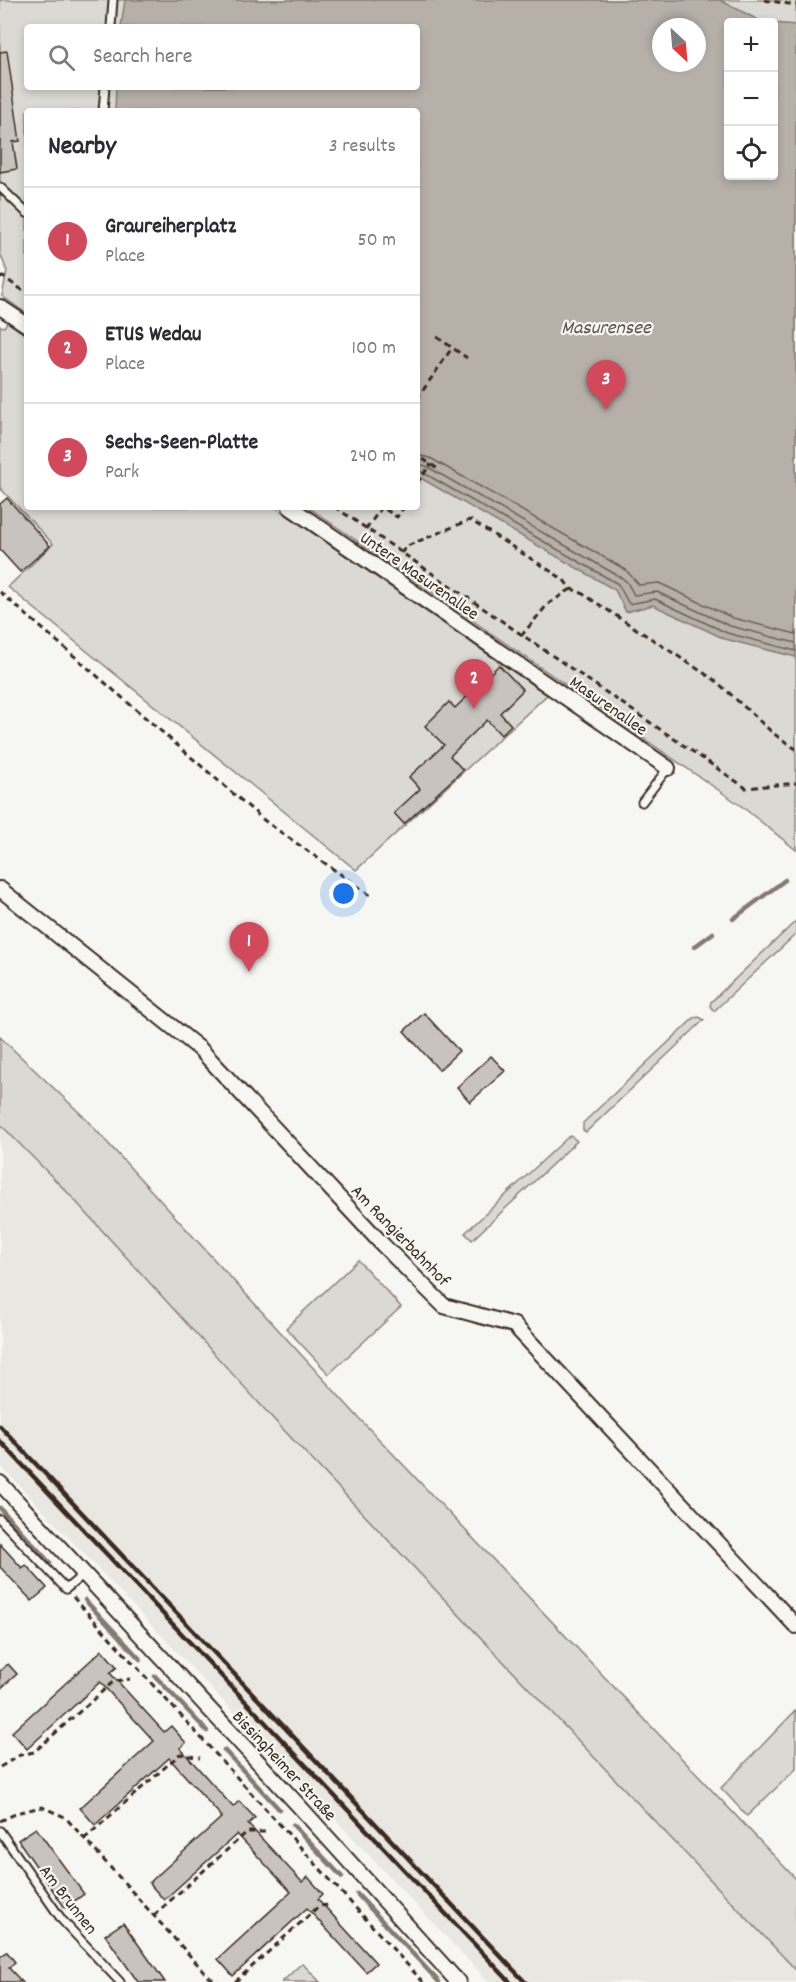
<!DOCTYPE html>
<html lang="en">
<head>
<meta charset="utf-8">
<style>
	:root { --surface:#fff; --page:#f7f7f7; --text:#2b2b33; --muted:#7c7c81; --line:#e1e1e2; --accent:#d1495b }
	body { margin:0; font-family:Dekko,sans-serif; background:var(--page); color:var(--text) }
	.controls { position:absolute; right:18px; top:18px; display:grid; overflow:hidden; border-radius:6px; box-shadow:0 3px 9px #0003 }
	.controls button { width:54px; height:54px; display:grid; place-items:center; padding:0; border:0; border-bottom:2px solid var(--line); background:var(--surface); color:var(--text); font:30px sans-serif }
	.compass { position:absolute; left:652px; top:18px; width:54px; height:54px; border-radius:50%; background:var(--surface); box-shadow:0 3px 9px #0003; rotate:154deg }
	.you { position:absolute; left:344px; top:894px; width:21px; height:21px; margin:-15px; border:4px solid #fff; border-radius:50%; background:#1a73e8; box-shadow:0 0 0 9px #1a73e833 }
	.badge { display:grid; place-items:center; width:39px; height:39px; border-radius:50%; background:var(--accent); color:#fff; font-size:20px; font-weight:700 }
	.pin { position:absolute; translate:-50% -50px; filter:drop-shadow(0 2px 3px #0008) }
	.pin::after { content:''; position:absolute; top:32px; width:21px; height:18px; background:inherit; clip-path:polygon(0 0,100% 0,50% 100%) }
	.list { margin:0; padding:0; list-style:none }
	h2 { display:flex; justify-content:space-between; align-items:center; height:78px; margin:0; padding:0 24px; font-size:26px }
	h2 small { font-size:20px; font-weight:400; color:var(--muted) }
	.list li { display:grid; grid-template-columns:39px 1fr auto; gap:18px; align-items:center; box-sizing:border-box; height:108px; padding:0 24px; border-top:2px solid var(--line) }
	.list b { display:block; font-size:22px; white-space:nowrap }
	.list p { margin:0; font-size:20px; white-space:nowrap; color:var(--muted) }
	.list em { font-size:20px; font-style:normal; color:var(--muted) }
	.icon { flex:none; width:33px; height:33px; fill:none; stroke:currentColor; stroke-width:2; stroke-linecap:round; stroke-linejoin:round }
	.map { position:relative; flex:none; width:796px; height:1982px; overflow:hidden }
	.search { position:absolute; background:var(--surface); box-shadow:0 3px 9px #0003; left:24px; top:24px; width:396px; height:66px; display:flex; align-items:center; gap:15px; box-sizing:border-box; padding:0 21px; border-radius:6px; color:var(--muted); font-size:22px }
	.panel { position:absolute; background:var(--surface); box-shadow:0 3px 9px #0003; left:24px; top:108px; width:396px; height:402px; border-radius:6px }
	.map>svg:first-child { display:block }
	.built { fill:#e8e7e2 }
	.green { fill:#dad9d3; stroke:#8a8278; stroke-width:1.5; fill-rule:evenodd }
	.water { fill:#b6b0a9; stroke:#857a71; stroke-width:1.5; fill-rule:evenodd }
	.lines { fill:none; stroke-linecap:round; stroke-linejoin:round }
	.shore { stroke:#6c6056; stroke-width:1.5 }
	.stream { stroke:#857a71; stroke-width:4.5 }
	.building { fill:#c8c3be; stroke:#3b2a1e; stroke-width:1.5 }
	.lane-casing { stroke:#3b2a1e; stroke-width:11 }
	.street-casing { stroke:#3b2a1e; stroke-width:18 }
	.path { stroke:#3b2a1e; stroke-width:3; stroke-dasharray:6 4.5; stroke-linecap:butt }
	.lane { stroke:#f6f6f2; stroke-width:7 }
	.street { stroke:#f6f6f2; stroke-width:14 }
	.rail { stroke:#3b2a1e; stroke-width:4.5 }
	.labels { text-anchor:middle; stroke-width:4.5; stroke-linejoin:round; paint-order:stroke }
	.street-label { font-size:18px; fill:#3b2a1e; stroke:#f6f6f2 }
	.water-label { font-size:20px; font-style:italic; fill:#605248; stroke:#f6f6f2 }
</style>
</head>
<body>
<div class="map">
<svg width="796" height="1982" viewBox="0 0 796 1982">
	<rect width="100%" height="100%" fill="#f6f6f2"/>
	<filter id="ink" filterUnits="userSpaceOnUse"><feTurbulence type="fractalNoise" baseFrequency=".0167" numOctaves="2"/><feDisplacementMap in="SourceGraphic" scale="12" xChannelSelector="R" yChannelSelector="G"/><feConvolveMatrix kernelMatrix="1 2 1 2 8 2 1 2 1" color-interpolation-filters="sRGB"/></filter>
	<g filter="url(#ink)">
		<path class="built" d="M0,1124L69,1194L278,1424L796,1970V1982H489L0,1465Z"/>
		<g class="green">
			<path d="M0,0H796V850L740,805L308,507H417V111H27V314L2,296L7,271L0,253ZM728,22H774V176H728ZM27,27H417V87H27ZM661,27H697V63H661Z"/>
			<path d="M7,322L27,336V507H275L547,695L356,870L8,587L53,544L0,488V326L4,327Z"/>
			<path d="M796,921V934L714,1011L710,1006L711,1002Z"/>
			<path d="M699,1017L704,1020L586,1132L583,1130V1123L694,1018Z"/>
			<path d="M0,1037L84,1117L358,1417L796,1879V1970L278,1424L69,1194L0,1124Z"/>
			<path d="M571,1136L577,1141L472,1240L465,1233L567,1138Z"/>
			<path d="M358,1260L401,1307L329,1374L286,1328Z"/>
			<path d="M796,1710V1769L747,1816L721,1788Z"/>
			<path d="M302,1963L320,1982H282Z"/>
		</g>
		<path class="water" d="M125,0H720L762,22H728V176H774V23L796,25V657L725,639L653,605L626,612L615,590L417,476V111H115L116,87H417V27H121ZM661,27H697V63H661Z"/>
		<g class="lines">
			<g class="shore">
				<path d="M417,455L430,458L626,570L639,585L659,583L733,618L796,634"/>
				<path d="M417,464L426,466L622,578L627,582L634,595L657,592L730,626L796,643"/>
				<path d="M417,471L422,472L618,584L629,604L655,599L727,633L796,651"/>
			</g>
			<g class="stream">
				<path d="M733,919L785,880"/>
				<path d="M694,947L713,933"/>
				<path d="M0,1508L50,1563"/>
				<path d="M85,1600L140,1659"/>
				<path d="M155,1676L207,1731"/>
				<path d="M224,1750L279,1809"/>
				<path d="M293,1825L342,1877"/>
				<path d="M357,1894L439,1982"/>
			</g>
		</g>
		<g class="building">
			<path d="M7,51L20,141L13,142L17,169L0,172V52Z"/>
			<path d="M7,498L50,546L20,572L0,550V504Z"/>
			<path d="M499,665L523,690L500,713L511,725L501,735L487,720L450,756L463,770L404,824L394,813L420,789L409,777L444,745L425,726L449,702L455,708Z"/>
			<path d="M424,1013L459,1051L439,1070L404,1031Z"/>
			<path d="M491,1056L505,1071L470,1102L457,1087Z"/>
			<path d="M0,1544L22,1568L26,1565L47,1588L32,1601L0,1567Z"/>
			<path d="M102,1650L117,1667L110,1673L164,1732L171,1726L186,1743L180,1748L233,1807L239,1801L255,1818L248,1824L302,1882L308,1877L323,1894L318,1899L376,1963L366,1972L307,1908L233,1976L218,1959L291,1892L237,1834L164,1900L149,1883L222,1817L169,1758L95,1825L80,1808L154,1741L100,1682L27,1749L12,1732Z"/>
			<path d="M8,1664L17,1674L0,1689V1671Z"/>
			<path d="M36,1828L84,1894L65,1908L18,1840Z"/>
			<path d="M123,1923L148,1958L165,1982H138L105,1935Z"/>
			<path d="M7,1952L15,1962L9,1968L22,1982H0V1957Z"/>
		</g>
		<g class="lines">
			<g class="lane-casing">
				<g id="lane">
					<path d="M111,27L113,0"/>
					<path d="M103,111L105,87"/>
					<path d="M0,187L27,213"/>
					<path d="M642,802L668,768"/>
					<path d="M0,1519L66,1589L84,1574"/>
					<path d="M0,1831L62,1920L120,1982"/>
				</g>
			</g>
			<g class="street-casing">
				<g id="street">
					<path d="M0,307L27,325"/>
					<path d="M290,507L668,768"/>
					<path d="M0,889L200,1049L383,1245L444,1306L514,1325L796,1626"/>
					<path d="M0,1483L299,1806L458,1982"/>
				</g>
			</g>
			<g class="path">
				<path d="M764,0L796,5"/>
				<path d="M0,278L3,277L27,293"/>
				<path d="M437,337L467,358"/>
				<path d="M417,399L452,348"/>
				<path d="M423,459L438,469"/>
				<path d="M417,483L431,464"/>
				<path d="M335,507L746,788L796,783"/>
				<path d="M366,529L382,507L397,517L404,507"/>
				<path d="M401,553L407,546L470,520L563,579L571,589L580,592L716,681L774,734L796,749"/>
				<path d="M0,592L265,821L370,895"/>
				<path d="M521,636L548,604L571,589"/>
				<path d="M73,1597L423,1982"/>
				<path d="M0,1767L20,1755L34,1752L114,1681L130,1679"/>
				<path d="M0,1821L20,1812L42,1807L65,1817L209,1977L218,1982"/>
				<path d="M84,1839L180,1754L200,1758"/>
				<path d="M154,1915L247,1832H269"/>
				<path d="M235,1982L319,1906L330,1905"/>
			</g>
			<use href="#lane" class="lane"/>
			<use href="#street" class="street"/>
			<g class="rail">
				<path d="M0,1426L525,1982"/>
				<path d="M0,1441L510,1982"/>
			</g>
		</g>
	</g>
	<g class="labels">
		<g class="street-label">
			<text transform="translate(420 575) rotate(35)" y="6">Untere Masurenallee</text>
			<text transform="translate(609 705) rotate(35)" y="6">Masurenallee</text>
			<text transform="translate(401 1235) rotate(46)" y="6">Am Rangierbahnhof</text>
			<text transform="translate(285 1765) rotate(47)" y="6">Bissingheimer Straße</text>
			<text transform="translate(69 1899) rotate(52)" y="6">Am Brunnen</text>
		</g>
		<g class="water-label">
			<text x="606" y="333">Masurensee</text>
		</g>
	</g>
</svg>
<div class="controls">
<button>+</button>
<button>−</button>
<button><svg class="icon" aria-label="locate" viewBox="0 0 24 24"><circle cx="12" cy="12" r="6"/><path d="M12 2v4M12 18v4M2 12h4M18 12h4"/></svg></button>
</div>
<svg class="compass" viewBox="-18 -18 36 36"><path d="M0-13l5 13h-10z" fill="#e53935"/><path d="M0 13l5-13h-10z" fill="#7c7c81"/></svg>
<div class="you"></div>
<div class="pin badge" style="left:249px;top:972px">1</div>
<div class="pin badge" style="left:474px;top:709px">2</div>
<div class="pin badge" style="left:606px;top:410px">3</div>
<div class="search"><svg class="icon" aria-label="search" viewBox="0 0 24 24"><circle cx="10" cy="10" r="6"/><path d="M15 15l6 6"/></svg>Search here</div>
<section class="panel">
<h2>Nearby<small>3 results</small></h2>
<ul class="list">
<li><span class="badge">1</span><div><b>Graureiherplatz</b><p>Place</p></div><em>50 m</em></li>
<li><span class="badge">2</span><div><b>ETUS Wedau</b><p>Place</p></div><em>100 m</em></li>
<li><span class="badge">3</span><div><b>Sechs-Seen-Platte</b><p>Park</p></div><em>240 m</em></li>
</ul>
</section>
</div>
</body>
</html>
